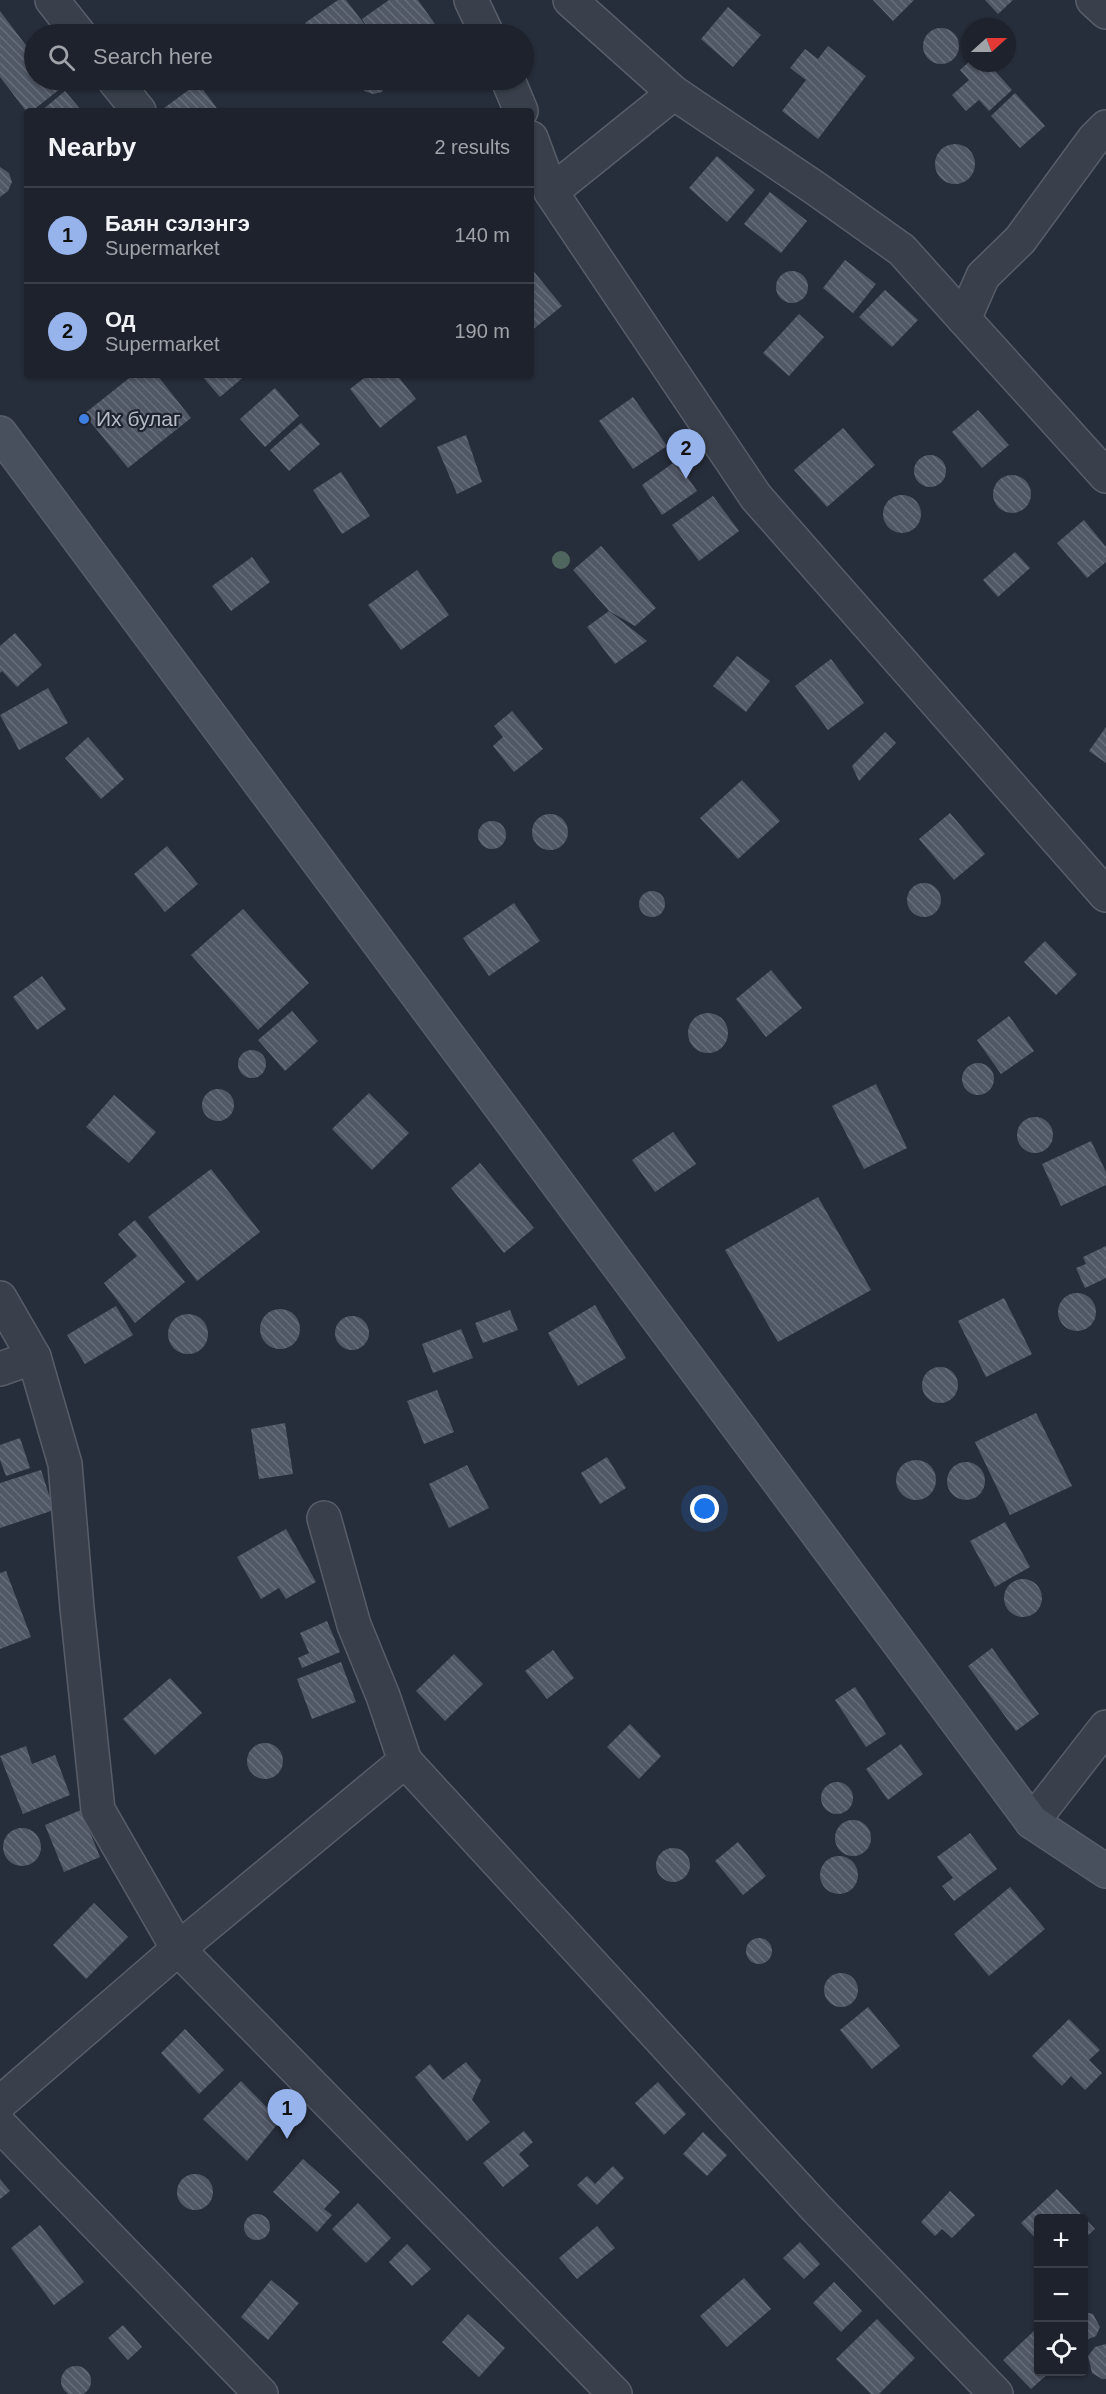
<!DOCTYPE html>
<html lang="en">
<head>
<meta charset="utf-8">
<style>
	:root { --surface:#1d222c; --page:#252a34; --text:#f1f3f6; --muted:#a0a4a9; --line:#3b3f48; --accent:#96b3eb }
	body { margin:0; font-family:Arial,sans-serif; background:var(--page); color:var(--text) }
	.controls { position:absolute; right:18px; bottom:18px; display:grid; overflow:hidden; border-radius:6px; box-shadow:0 2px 4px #0004 }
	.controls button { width:54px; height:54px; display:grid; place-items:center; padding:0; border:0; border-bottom:2px solid var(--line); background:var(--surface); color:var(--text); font:30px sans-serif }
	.compass { position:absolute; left:962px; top:18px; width:54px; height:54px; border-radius:50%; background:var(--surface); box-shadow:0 2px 4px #0004; rotate:69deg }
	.you { position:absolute; left:705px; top:1509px; width:21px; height:21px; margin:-15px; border:4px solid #fff; border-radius:50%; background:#1a73e8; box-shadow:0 0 0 9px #1a73e833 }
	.badge { display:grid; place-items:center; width:39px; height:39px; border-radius:50%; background:var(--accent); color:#111; font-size:20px; font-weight:700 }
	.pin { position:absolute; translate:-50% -50px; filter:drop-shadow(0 2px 3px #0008) }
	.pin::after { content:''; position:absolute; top:32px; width:21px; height:18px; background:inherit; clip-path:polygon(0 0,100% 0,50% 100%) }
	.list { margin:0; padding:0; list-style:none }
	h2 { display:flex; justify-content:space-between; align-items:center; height:78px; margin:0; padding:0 24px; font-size:26px }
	h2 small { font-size:20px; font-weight:400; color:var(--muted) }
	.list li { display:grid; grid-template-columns:39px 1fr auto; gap:18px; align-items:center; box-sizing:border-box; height:96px; padding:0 24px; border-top:2px solid var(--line) }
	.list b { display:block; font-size:22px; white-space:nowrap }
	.list p { margin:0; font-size:20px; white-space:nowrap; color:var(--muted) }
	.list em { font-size:20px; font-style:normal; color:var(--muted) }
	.icon { flex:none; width:33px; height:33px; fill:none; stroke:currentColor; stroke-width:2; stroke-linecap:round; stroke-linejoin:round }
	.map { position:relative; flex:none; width:1106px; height:2394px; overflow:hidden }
	.search { position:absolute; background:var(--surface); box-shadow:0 2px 4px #0004; left:24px; top:24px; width:510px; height:66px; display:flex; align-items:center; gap:15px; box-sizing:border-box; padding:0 21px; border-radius:33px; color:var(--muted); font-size:22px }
	.panel { position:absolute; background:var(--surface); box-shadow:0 2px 4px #0004; left:24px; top:108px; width:510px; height:270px; border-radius:6px }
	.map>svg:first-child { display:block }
	.building { fill:url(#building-back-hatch) }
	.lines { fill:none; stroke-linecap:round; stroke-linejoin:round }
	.street-casing { stroke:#585e69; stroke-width:36 }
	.secondary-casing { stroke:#585e69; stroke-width:36 }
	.street { stroke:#3a404b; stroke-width:33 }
	.secondary { stroke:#49505d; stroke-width:33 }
	.tree { fill:#4f665e }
	.shop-dot { fill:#3f7fe0; stroke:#1f2530; stroke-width:2 }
	.labels { text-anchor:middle; stroke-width:4.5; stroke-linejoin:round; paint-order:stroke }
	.poi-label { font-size:21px; fill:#b6bbc6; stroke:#1f2530; text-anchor:start }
</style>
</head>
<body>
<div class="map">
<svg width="1106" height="2394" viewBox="0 0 1106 2394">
	<defs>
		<pattern id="building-back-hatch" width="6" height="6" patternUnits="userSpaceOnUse" patternTransform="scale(1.5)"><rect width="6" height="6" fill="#505765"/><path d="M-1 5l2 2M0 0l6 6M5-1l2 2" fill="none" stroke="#676d7a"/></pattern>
	</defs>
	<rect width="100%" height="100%" fill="#272e3b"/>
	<g class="building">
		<path d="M338,0H346L372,34H313L305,23Z"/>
		<path d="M389,0H418L442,34H372L362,19Z"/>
		<path d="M873,0H914L893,21Z"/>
		<path d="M985,0H1013L998,14Z"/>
		<path d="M728,7L761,35L733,67L701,39Z"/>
		<path d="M0,11L34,56V80H53L60,89L32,111H26L0,77Z"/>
		<circle cx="941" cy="46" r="18"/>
		<path d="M828,46L866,76L818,139L782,111L806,80L790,68L805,49L818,59Z"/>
		<path d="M971,60V63H988L1012,90L989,111L979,100L966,111L952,95L969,80L960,70Z"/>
		<path d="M358,80H388L382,92L373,94L364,91Z"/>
		<path d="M198,83L219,111H160Z"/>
		<path d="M65,91L82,111H41Z"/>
		<path d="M1015,93L1045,126L1020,148L991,116Z"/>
		<circle cx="955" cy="164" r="20"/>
		<path d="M717,156L755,190L727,222L689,188Z"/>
		<path d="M0,167L9,173L12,182L8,191L0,197Z"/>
		<path d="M770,192L807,221L781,253L744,224Z"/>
		<path d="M845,260L876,284L853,313L823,288Z"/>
		<path d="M531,268L562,306L531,331Z"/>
		<circle cx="792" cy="287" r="16"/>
		<path d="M885,290L918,320L892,347L859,317Z"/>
		<path d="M799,314L824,337L789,376L763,353Z"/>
		<path d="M133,375H157L191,418L128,468L84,414Z"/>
		<path d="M201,375H246L220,397Z"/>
		<path d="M368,375H397L416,399L380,428L350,389Z"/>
		<path d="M275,388L299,416L265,447L240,419Z"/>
		<path d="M633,397L667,446L633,469L599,421Z"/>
		<path d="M978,410L1009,445L982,468L952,432Z"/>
		<path d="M301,423L320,444L289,471L270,450Z"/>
		<path d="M843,428L875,465L827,507L794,470Z"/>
		<path d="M466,435L482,482L457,494L437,447Z"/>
		<circle cx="930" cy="471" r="16"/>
		<path d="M676,461L697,491L662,515L642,485Z"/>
		<path d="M341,472L370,516L342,534L313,490Z"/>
		<circle cx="1012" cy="494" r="19"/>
		<circle cx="902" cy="514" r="19"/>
		<path d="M713,496L739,531L699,561L672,525Z"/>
		<path d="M1084,520L1106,547V562L1087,578L1057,543Z"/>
		<path d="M601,546L656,608L635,626L609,611L573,570Z"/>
		<path d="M1015,552L1030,568L998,597L983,580Z"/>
		<path d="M252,557L270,582L231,611L212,586Z"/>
		<path d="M417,570L449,615L401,650L368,605Z"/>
		<path d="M609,611L647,641L615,664L587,627Z"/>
		<path d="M15,633L42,665L17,687L2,671L0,673V646Z"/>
		<path d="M737,656L770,681L746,712L713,686Z"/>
		<path d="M831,659L864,703L828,730L795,686Z"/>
		<path d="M48,688L68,723L19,750L0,715Z"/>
		<path d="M512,711L543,749L514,772L493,746L503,737L494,726Z"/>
		<path d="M1106,727V763L1089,751Z"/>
		<path d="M885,732L896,743L859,781L852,766Z"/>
		<path d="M88,737L124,779L101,799L65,758Z"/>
		<path d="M742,780L780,821L738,859L700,818Z"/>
		<path d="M950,813L985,854L954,880L919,839Z"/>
		<circle cx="550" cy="832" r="18"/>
		<circle cx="492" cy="835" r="14"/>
		<path d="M167,846L198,884L165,912L134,874Z"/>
		<circle cx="924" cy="900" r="17"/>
		<circle cx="652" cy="904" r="13"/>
		<path d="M514,903L540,941L489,976L463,938Z"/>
		<path d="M243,909L309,983L258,1030L191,955Z"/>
		<path d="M1045,941L1077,974L1056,995L1024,962Z"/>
		<path d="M771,970L802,1008L766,1037L736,999Z"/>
		<path d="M42,976L66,1009L37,1030L13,997Z"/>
		<path d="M292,1011L318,1041L285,1071L258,1040Z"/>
		<circle cx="708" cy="1033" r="20"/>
		<path d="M1009,1016L1034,1051L1001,1074L977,1040Z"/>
		<circle cx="252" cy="1064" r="14"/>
		<circle cx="978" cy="1079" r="16"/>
		<path d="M876,1084L907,1148L864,1169L832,1106Z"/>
		<circle cx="218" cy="1105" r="16"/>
		<path d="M369,1093L409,1133L372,1170L332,1129Z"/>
		<path d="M114,1095L156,1132L129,1163L86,1127Z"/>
		<circle cx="1035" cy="1135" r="18"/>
		<path d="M673,1132L696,1164L655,1192L632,1160Z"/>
		<path d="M1091,1141L1106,1172V1185L1061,1206L1042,1164Z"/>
		<path d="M480,1163L534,1228L504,1253L451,1188Z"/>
		<path d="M211,1169L260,1232L197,1281L148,1217Z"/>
		<path d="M818,1197L871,1290L778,1342L725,1250Z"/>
		<path d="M135,1220L185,1282L135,1323L104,1283L137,1256L118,1234Z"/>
		<path d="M1106,1246V1278L1085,1288L1076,1268L1086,1264L1083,1257Z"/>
		<circle cx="1077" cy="1312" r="19"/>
		<path d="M1004,1298L1032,1354L986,1377L958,1321Z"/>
		<path d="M595,1305L626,1358L578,1386L548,1333Z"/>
		<path d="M116,1306L133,1335L85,1364L67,1335Z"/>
		<circle cx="280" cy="1329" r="20"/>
		<path d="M510,1310L518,1330L483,1343L475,1323Z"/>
		<circle cx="188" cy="1334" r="20"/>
		<circle cx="352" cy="1333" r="17"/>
		<path d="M461,1329L473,1358L433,1373L422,1344Z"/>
		<circle cx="940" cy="1385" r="18"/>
		<path d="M437,1390L454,1432L424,1444L407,1401Z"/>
		<path d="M1036,1413L1072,1486L1010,1515L975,1442Z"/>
		<path d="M285,1423L293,1474L259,1479L251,1429Z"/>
		<path d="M20,1438L30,1468L6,1476L0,1460V1445Z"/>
		<path d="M607,1457L626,1488L600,1504L581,1473Z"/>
		<circle cx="916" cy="1480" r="20"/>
		<circle cx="966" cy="1481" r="19"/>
		<path d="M467,1465L489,1508L449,1528L429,1484Z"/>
		<path d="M41,1470L54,1510L0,1528V1483Z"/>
		<path d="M1005,1522L1030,1567L995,1587L970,1541Z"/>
		<path d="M286,1529L316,1582L286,1599L279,1588L261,1599L237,1557Z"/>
		<path d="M6,1571L31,1637L0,1649V1573Z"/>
		<circle cx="1023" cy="1598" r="19"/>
		<path d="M327,1621L340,1652L302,1668L298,1658L309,1653L300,1633Z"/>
		<path d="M992,1648L1039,1714L1016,1731L968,1666Z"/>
		<path d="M553,1650L574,1678L547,1699L525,1671Z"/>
		<path d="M454,1654L483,1684L445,1721L416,1691Z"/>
		<path d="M341,1662L356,1702L312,1719L297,1679Z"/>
		<path d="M170,1678L202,1713L155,1755L123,1719Z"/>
		<path d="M855,1687L886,1734L866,1747L835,1700Z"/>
		<path d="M630,1724L661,1756L639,1779L607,1747Z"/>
		<circle cx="265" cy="1761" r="18"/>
		<path d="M901,1744L923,1774L888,1800L866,1769Z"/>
		<path d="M26,1746L32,1764L55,1755L70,1795L23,1814L0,1756Z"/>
		<circle cx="837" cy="1798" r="16"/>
		<path d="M81,1810L100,1857L64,1872L45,1825Z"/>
		<circle cx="853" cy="1838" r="18"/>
		<circle cx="22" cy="1847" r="19"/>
		<path d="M970,1833L997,1869L954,1901L942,1886L953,1878L937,1857Z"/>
		<path d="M738,1842L766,1876L743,1895L715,1861Z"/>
		<circle cx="673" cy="1865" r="17"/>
		<circle cx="839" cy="1875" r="19"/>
		<path d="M1010,1887L1045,1929L989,1976L954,1934Z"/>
		<path d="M94,1903L128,1937L86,1979L53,1945Z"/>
		<circle cx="759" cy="1951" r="13"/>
		<circle cx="841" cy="1990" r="17"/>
		<path d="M868,2007L900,2046L872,2069L840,2030Z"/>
		<path d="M1069,2019L1100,2050L1089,2060L1102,2073L1085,2090L1071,2076L1062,2086L1032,2056Z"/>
		<path d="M185,2029L224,2070L199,2094L161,2053Z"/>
		<path d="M466,2062L481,2080L472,2100L490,2122L467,2141L415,2077L430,2064L443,2080Z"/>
		<path d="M241,2081L280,2121L247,2161L203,2119Z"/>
		<path d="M658,2082L686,2114L664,2135L635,2103Z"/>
		<path d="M524,2131L533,2142L519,2154L529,2166L503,2187L483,2163Z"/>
		<path d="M703,2132L727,2155L707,2176L683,2154Z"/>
		<path d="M303,2159L340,2192L324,2209L332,2215L317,2232L273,2192Z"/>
		<path d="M613,2166L624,2178L597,2205L577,2185L587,2176L595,2184Z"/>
		<circle cx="195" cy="2192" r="18"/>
		<path d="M0,2179L10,2191L0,2199Z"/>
		<path d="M1057,2189L1095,2229L1084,2239V2218H1038V2241L1021,2223Z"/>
		<path d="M950,2191L975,2215L952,2238L942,2229L935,2236L921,2222Z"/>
		<path d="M358,2203L391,2238L366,2263L332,2229Z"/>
		<circle cx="257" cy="2227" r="13"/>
		<path d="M40,2225L84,2282L54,2305L11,2248Z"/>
		<path d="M597,2226L615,2248L577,2279L559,2258Z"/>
		<path d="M800,2242L820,2264L804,2279L783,2258Z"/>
		<path d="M407,2244L431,2269L412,2286L389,2262Z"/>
		<path d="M744,2278L771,2309L727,2347L700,2316Z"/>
		<path d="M271,2280L299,2303L268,2340L241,2317Z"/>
		<path d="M834,2282L862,2311L841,2332L813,2303Z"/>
		<path d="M1084,2312L1093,2314L1100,2327L1096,2336L1084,2341Z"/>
		<path d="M468,2314L505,2348L479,2377L442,2342Z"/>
		<path d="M877,2319L915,2358L879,2394H871L836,2359Z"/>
		<path d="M123,2325L142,2347L128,2360L108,2338Z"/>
		<path d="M1036,2329L1038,2331V2372H1050L1031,2389L1003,2360Z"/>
		<path d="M1106,2344V2379H1102L1092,2373L1088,2356L1095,2347Z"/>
		<circle cx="76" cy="2381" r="15"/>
	</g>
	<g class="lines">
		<g class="street-casing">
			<g id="street">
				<path d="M52,0L79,34"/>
				<path d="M471,0L487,34"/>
				<path d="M570,0L674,93L815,188L902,250L964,319L983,276L1020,240L1094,139L1106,127"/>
				<path d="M1093,0L1106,12"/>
				<path d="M114,80L139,111"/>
				<path d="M508,80L521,111"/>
				<path d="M531,138L551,192L756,497L1106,895"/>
				<path d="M551,192L674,93"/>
				<path d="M964,319L1106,476"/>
				<path d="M0,1298L34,1357L65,1464L77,1608L98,1810L178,1949L615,2394"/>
				<path d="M0,1369L34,1357"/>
				<path d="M324,1518L354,1625L383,1696L405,1761"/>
				<path d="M1032,1822L1106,1727"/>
				<path d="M0,2103L178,1949L405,1761L817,2209L996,2394"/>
				<path d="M0,2125L261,2394"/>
			</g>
		</g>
		<g class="secondary-casing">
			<path id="secondary" d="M0,433L1032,1822L1106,1871"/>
		</g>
		<use href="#street" class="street"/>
		<use href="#secondary" class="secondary"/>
	</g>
	<circle class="tree" cx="561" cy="560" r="9"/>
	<circle class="shop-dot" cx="84" cy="419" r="6"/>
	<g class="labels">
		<g class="poi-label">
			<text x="96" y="426">Их булаг</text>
		</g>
	</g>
</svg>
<div class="controls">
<button>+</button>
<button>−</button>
<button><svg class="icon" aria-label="locate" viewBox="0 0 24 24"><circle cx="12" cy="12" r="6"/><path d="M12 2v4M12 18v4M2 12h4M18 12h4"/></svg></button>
</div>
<svg class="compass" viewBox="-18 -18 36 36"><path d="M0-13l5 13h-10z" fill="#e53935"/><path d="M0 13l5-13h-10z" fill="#a0a4a9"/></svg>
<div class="you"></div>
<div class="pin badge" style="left:287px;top:2139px">1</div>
<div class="pin badge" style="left:686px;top:479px">2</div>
<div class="search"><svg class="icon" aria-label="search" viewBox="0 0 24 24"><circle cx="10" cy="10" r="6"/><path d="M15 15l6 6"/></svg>Search here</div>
<section class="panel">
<h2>Nearby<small>2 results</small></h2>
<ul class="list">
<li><span class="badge">1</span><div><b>Баян сэлэнгэ</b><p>Supermarket</p></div><em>140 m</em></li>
<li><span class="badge">2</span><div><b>Од</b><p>Supermarket</p></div><em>190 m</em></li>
</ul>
</section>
</div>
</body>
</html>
